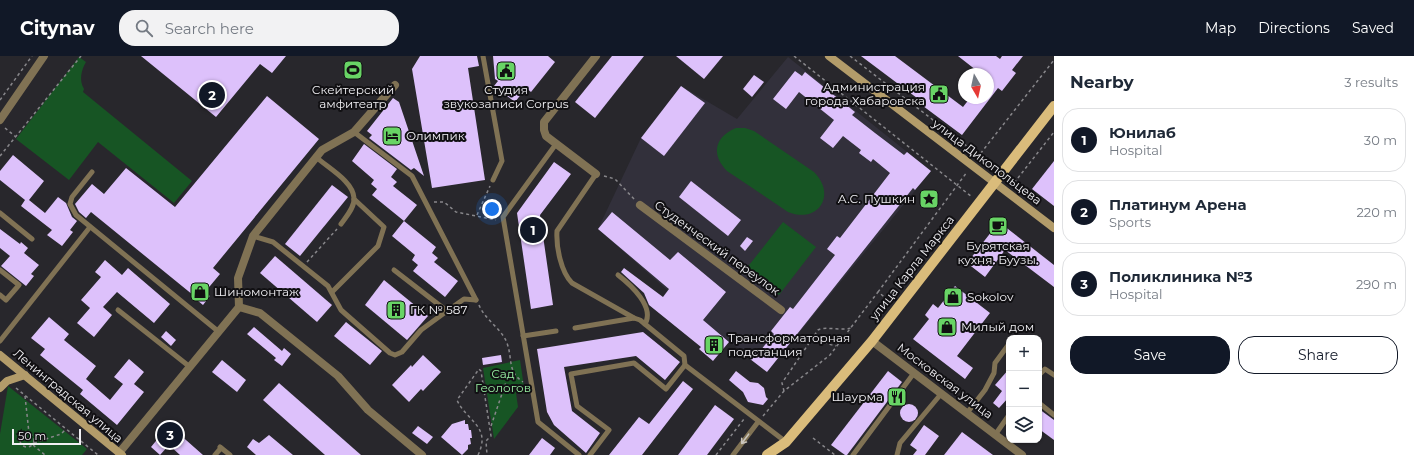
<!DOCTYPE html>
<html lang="en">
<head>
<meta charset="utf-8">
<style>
	:root { --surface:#fff; --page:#f2f2f3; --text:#1f2937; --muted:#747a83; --line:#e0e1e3; --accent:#111827 }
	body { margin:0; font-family:Montserrat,sans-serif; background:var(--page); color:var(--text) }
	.controls { position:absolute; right:12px; bottom:12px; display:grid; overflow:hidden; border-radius:8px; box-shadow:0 1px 3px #0004 }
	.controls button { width:36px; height:36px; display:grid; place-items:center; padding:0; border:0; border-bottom:1px solid var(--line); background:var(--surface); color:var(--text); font:20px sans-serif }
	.compass { position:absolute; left:958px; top:12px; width:36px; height:36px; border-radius:50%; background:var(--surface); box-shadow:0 1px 3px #0004; rotate:171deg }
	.scale { position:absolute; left:12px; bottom:10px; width:69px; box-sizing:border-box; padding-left:4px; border:2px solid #f1f0f4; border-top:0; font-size:11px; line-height:14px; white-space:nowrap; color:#f1f0f4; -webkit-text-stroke:3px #111013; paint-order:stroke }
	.you { position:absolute; left:492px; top:153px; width:14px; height:14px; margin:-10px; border:3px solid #fff; border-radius:50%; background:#1a73e8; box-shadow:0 0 0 6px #1a73e833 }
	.badge { display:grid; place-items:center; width:26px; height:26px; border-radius:50%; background:var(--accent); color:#fff; font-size:13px; font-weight:700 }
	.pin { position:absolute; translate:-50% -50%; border:2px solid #fff; box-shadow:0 1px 4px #0006 }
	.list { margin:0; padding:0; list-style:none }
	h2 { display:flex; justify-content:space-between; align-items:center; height:52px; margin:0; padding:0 16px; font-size:17px }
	h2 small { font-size:13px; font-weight:400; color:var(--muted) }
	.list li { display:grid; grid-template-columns:26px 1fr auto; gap:12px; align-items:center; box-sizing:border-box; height:64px; margin:0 8px 8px; padding:0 8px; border:1px solid var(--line); border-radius:16px }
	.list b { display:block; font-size:15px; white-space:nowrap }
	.list p { margin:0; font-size:13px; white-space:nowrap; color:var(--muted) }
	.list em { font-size:13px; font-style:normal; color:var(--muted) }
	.actions { display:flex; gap:8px; padding:12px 16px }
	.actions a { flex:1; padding:9px 0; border:1px solid var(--accent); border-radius:16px; text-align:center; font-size:14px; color:var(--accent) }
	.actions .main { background:var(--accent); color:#fff }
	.icon { flex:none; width:22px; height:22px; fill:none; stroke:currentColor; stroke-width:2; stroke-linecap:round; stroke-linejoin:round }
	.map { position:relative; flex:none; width:1054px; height:399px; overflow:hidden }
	header { display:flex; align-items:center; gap:24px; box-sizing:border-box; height:56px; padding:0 20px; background:var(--accent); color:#fff }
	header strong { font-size:19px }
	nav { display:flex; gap:22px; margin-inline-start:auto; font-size:14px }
	.search { width:280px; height:36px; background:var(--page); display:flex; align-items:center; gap:10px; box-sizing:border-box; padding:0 14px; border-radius:16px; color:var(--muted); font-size:15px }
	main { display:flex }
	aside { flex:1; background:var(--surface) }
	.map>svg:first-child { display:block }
	.built { fill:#32303b }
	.green { fill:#175524 }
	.building { fill:#ddc1fb }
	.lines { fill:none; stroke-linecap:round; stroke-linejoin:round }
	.path { stroke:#88878b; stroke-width:1.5; stroke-dasharray:3 3; stroke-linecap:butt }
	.service { stroke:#807254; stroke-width:5 }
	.minor { stroke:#807254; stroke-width:8 }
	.tertiary { stroke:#807254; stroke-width:8 }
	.secondary { stroke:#b39c6a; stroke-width:8 }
	.primary { stroke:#dabc7b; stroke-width:10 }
	.oneway { stroke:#c9c4bc }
	.labels { text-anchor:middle; stroke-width:4; stroke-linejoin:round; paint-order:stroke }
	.poi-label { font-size:12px; fill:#f1f0f4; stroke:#111013; text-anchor:start }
	.street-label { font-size:12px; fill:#f1f0f4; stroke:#111013 }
	.park-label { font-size:12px; fill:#98efa2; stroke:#111013 }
</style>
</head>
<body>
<header>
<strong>Citynav</strong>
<div class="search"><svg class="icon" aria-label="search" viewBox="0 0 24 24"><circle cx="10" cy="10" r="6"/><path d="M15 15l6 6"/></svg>Search here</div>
<nav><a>Map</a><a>Directions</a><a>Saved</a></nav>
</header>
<main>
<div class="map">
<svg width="1054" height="399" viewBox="0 0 1054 399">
	<rect width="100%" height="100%" fill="#28272c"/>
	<path class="built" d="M788,1L931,115L767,316L682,247L598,173L641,82L681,30L737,63Z"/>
	<g class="green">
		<path d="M79,1L86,6C81,14 79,25 84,33L83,36L192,125L174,147L98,86L69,124L16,83Z"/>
		<path d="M736,72H745L754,75L814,116C837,139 818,168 788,156L727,115C711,99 714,81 736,72Z"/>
		<path d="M783,166L816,191L779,239L746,213Z"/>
		<path d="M520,304L524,331L516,337L518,351L494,383L483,312Z"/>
		<path d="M8,330L87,393L82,399H0V378Z"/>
	</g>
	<g class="building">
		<path d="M141,0H286L272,17L260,8L216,61Z"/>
		<path d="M420,0H477L479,10L468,12L485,124L432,132L412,13Z"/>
		<path d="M493,0H548L555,6L531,36L526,32L515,46L494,30L498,25L495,23Z"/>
		<path d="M612,0H644L595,62L575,46Z"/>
		<path d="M676,0H723L704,23Z"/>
		<path d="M861,0H895L963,51L970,42H988V18H981L958,0H996L1000,3L1002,0H1023L1012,14L1016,17L1002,35L998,32L962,79L923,50L925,48Z"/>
		<path d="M795,15L802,20L805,16L855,56L852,59L875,77L904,99L907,96L931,115L915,134L913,132L767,316L750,303L757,293L760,295L774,278L771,275L790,251L793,253L835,199L827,193L837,180L840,182L890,117L873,103L871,106L859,97L861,94L843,80L833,92L820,82L834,64L799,36L786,53L773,43Z"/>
		<path d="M754,19L764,26L752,41L743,33Z"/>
		<path d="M681,30L705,47L664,100L641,82Z"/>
		<path d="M267,40L319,83L213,212L220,218L205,236L210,240L203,249L192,240L193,239L91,156L86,162L79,156L75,148L92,128L104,138L126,112L175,151Z"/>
		<path d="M393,42L399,46L424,120L414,112L411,114L369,82L372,79L367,75Z"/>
		<path d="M364,88L397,113L391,121L397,126L393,130L417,149L404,165L372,139L377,133L371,128L374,124L352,105Z"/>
		<path d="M13,99L44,125L29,144L45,157L58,141L66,147L72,161L77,165L70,174L73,176L62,190L47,179L52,174L21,150L25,144L0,124V115Z"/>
		<path d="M1054,105V150L1032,133Z"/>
		<path d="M554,106L571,118L540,159L553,249L531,253L517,157Z"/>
		<path d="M691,125L741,164L728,180L679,141Z"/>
		<path d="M332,129L348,141L300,200L285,188Z"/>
		<path d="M612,156L670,204L678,196L726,236L703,264L729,286L713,305L699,293L701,291L649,249L644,237L621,216L624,212L663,241L669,233L598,173Z"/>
		<path d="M404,165L436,191L432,197L438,202L434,206L458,225L445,241L413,215L418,209L412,204L415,199L392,180Z"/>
		<path d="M999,166L1054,209V231L1005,194L985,221L967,207Z"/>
		<path d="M0,173L20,188L21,186L28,192L24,197L39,209L31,218L34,220L26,230L1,210L10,200L0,192Z"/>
		<path d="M747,181L753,185L745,195L740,190Z"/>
		<path d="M275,200L332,249L317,266L260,217Z"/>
		<path d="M105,204L122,219L128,212L170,248L154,267L117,236L103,251L112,259L94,281L77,267L90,252L81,244L101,221L95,216Z"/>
		<path d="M384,224L428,260L407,284L365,249Z"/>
		<path d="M955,230L990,257L957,300L973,312L965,323L913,283L929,263L925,259L933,248L938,252Z"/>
		<path d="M49,261L69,278L64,284L96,310L86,323L110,344L123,328L114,321L129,303L144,316L134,328L144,336L117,369L80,338L83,334L40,299L45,293L31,282Z"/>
		<path d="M346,266L382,295L370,309L334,280Z"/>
		<path d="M254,271L282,295L284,292L291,298L282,310L274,304L276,302L247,278Z"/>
		<path d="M166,275L176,284L171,290L161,281Z"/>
		<path d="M643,276L680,306L665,324L636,300L564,311L572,355L600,377L586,397L554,369L547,356L537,293Z"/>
		<path d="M423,299L441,316L423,335L421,333L409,346L392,329L411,309L412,311Z"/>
		<path d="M501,299L502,306L483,309L482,302Z"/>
		<path d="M222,304L246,324L237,336L212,316Z"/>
		<path d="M1009,313V341L999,352L993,347L1002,335L995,329Z"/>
		<path d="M736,315L750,326L758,327L764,332L766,341L768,343L763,349L748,346L743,336L729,324Z"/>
		<path d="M888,315L902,326L847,399H845L831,389Z"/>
		<path d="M683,325L693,333L642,399H609L639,361L649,368Z"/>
		<path d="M279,327L361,399H325L263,344Z"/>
		<circle cx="909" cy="357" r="9"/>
		<path d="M715,349L734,363L707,399H678Z"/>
		<path d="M1039,353L1054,364V384L1039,373Z"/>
		<path d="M465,364V368H468L469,374H471L472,382H470L471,388L468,389V393L462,399L441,381L452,368Z"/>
		<path d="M169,369L203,399H180L169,389L160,399L151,391Z"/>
		<path d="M924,369L939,380L925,399H913L917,394L910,389Z"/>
		<path d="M418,370L433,381L427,388L412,377Z"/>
		<path d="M962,376L993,399H944Z"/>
		<path d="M269,379L293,399H256L247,391L253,383L259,387Z"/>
		<path d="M542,382L555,392L550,399H529Z"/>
	</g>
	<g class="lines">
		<g class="path">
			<path d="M794,0L972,141"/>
			<path d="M850,0L994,111"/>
			<path d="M0,44L32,0"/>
			<path d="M5,72L16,81"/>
			<path d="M0,100L81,0"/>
			<path d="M977,102L1054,4"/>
			<path d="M604,120L615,123L635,144"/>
			<path d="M1010,123L1014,127L1054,76"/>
			<path d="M434,146H444L456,156L496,164"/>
			<path d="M477,159L490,130"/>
			<path d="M307,206L337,173"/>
			<path d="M878,236L967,116"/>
			<path d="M479,249C485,264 502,273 507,287C513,304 507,315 523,326"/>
			<path d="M815,278L828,288L836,290"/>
			<path d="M16,332L98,399"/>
			<path d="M784,335L782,327L818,274C825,270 840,275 851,272"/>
			<path d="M25,340L29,377"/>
			<path d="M763,360L784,335L830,299L878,236L891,246"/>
			<path d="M491,370L506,326L513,317"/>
			<circle cx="27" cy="384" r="7"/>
			<path d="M813,382L835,399"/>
			<path d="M34,387L61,378L66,373"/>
			<path d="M33,389L45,399"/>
			<path d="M478,399C492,370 466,365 457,344L479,313L481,315L491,380L486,385L487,399"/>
			<path d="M716,399L744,363"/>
		</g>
		<g class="service">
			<path d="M483,0L502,105L493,124"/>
			<path d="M354,76L412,120L476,244"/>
			<path d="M556,88L503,161L538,366L579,399"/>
			<path d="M316,101C328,112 353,125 354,142C355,151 346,161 341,168"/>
			<path d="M92,116L72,141L70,148L76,159L219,276"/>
			<path d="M596,118L557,175C556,191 561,216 572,227L634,262"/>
			<path d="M0,157L32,183"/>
			<path d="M253,180L273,186L328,230L341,254L390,297L395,299L402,296L421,274L447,255"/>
			<path d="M0,214L19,229L6,244L0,239"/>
			<path d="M394,214L447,255L464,243L476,244"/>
			<path d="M618,219C631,229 655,251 645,268"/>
			<path d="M332,236L378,190L384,171L354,143"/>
			<path d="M118,254L190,311"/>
			<path d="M575,272L634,262L640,264L684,300L685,309L786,386"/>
			<path d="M523,280L556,275"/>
			<path d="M0,285L90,171"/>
			<path d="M1039,319L1045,313L1054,319"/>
			<path d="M1039,347L1054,359"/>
			<path d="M967,357L985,334L994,317L995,307L1009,288"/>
			<path d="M995,379L1009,359"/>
			<path d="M220,391L230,399"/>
			<path d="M215,399L221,392"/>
			<path d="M590,399L609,374L577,350L571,318L634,307L666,333L685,309"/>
			<path d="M733,399L758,366"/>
			<path d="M853,399L914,317"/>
			<path d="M897,399L900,387L941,338"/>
		</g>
		<g class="minor">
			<path d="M596,0L544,66V74L546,80L596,118"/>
			<path d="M640,149L781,254"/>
			<path d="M239,251L260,257L338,320L368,354L422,399"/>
			<path d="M119,397L239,251L238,222L253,180L322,94L354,76L395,29"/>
		</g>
		<g class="tertiary">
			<path d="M0,64L44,0"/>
			<path d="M872,285L1022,399"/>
		</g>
		<g class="secondary">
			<path d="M829,0L1054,172"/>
			<path d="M0,299L122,399"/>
			<path d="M0,332L7,325L25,319"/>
		</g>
		<path class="primary" d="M767,399L786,386L872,285L1054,50"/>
	</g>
	<defs><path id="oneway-shaft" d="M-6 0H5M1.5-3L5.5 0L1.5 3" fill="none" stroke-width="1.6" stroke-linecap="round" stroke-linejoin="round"/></defs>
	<use class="oneway" href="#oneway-shaft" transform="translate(745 383) rotate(127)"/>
	<defs>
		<g id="stadium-square" transform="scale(1)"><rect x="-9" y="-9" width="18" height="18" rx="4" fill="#68d465" stroke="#111013"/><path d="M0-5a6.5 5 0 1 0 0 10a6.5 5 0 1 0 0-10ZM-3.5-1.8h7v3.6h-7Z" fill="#111"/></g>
		<g id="civic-square" transform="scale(1)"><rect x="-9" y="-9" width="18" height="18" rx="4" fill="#68d465" stroke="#111013"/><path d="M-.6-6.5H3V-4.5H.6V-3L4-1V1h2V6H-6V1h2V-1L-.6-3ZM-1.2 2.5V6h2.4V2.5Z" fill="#111"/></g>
		<g id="hotel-square" transform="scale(1)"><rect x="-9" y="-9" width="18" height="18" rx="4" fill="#68d465" stroke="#111013"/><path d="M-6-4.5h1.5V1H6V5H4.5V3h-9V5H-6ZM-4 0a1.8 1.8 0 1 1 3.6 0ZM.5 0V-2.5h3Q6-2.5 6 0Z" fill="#111"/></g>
		<g id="sight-square" transform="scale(1)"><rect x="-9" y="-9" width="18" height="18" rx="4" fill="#68d465" stroke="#111013"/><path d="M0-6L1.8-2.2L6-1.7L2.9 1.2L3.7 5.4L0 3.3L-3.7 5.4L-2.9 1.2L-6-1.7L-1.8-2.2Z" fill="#111"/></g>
		<g id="cafe-square" transform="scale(1)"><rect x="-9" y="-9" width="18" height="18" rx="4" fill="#68d465" stroke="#111013"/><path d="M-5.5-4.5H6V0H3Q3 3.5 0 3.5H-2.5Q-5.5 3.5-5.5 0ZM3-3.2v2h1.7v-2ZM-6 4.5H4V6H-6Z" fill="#111"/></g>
		<g id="shop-square" transform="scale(1)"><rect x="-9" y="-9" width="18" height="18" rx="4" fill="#68d465" stroke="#111013"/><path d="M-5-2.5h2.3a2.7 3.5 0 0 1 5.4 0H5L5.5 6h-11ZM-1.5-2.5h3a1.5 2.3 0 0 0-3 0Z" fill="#111"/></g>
		<g id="building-square" transform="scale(1)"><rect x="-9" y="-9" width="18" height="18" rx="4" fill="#68d465" stroke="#111013"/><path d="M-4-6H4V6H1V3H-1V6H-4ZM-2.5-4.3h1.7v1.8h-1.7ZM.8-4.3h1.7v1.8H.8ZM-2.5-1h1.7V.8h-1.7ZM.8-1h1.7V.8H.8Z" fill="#111"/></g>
		<g id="restaurant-square" transform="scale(1)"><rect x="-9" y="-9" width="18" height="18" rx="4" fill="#68d465" stroke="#111013"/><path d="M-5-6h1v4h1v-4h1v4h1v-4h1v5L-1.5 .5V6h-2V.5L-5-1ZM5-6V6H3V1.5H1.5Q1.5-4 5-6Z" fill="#111"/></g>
	</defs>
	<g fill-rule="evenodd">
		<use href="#stadium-square" x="353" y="14"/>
		<use href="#civic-square" x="506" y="15"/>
		<use href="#civic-square" x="939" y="38"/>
		<use href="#hotel-square" x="392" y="80"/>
		<use href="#sight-square" x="929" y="143"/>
		<use href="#cafe-square" x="998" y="170"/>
		<use href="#shop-square" x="200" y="236"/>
		<use href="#shop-square" x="953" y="241"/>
		<use href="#building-square" x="396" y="254"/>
		<use href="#shop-square" x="947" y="271"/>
		<use href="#building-square" x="714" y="289"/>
		<use href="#restaurant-square" x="897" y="341"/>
	</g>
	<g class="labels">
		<g class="poi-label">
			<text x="925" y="35" text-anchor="end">Администрация<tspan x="925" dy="14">города Хабаровска</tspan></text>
			<text x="353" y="38" text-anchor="middle">Скейтерский<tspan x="353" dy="14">амфитеатр</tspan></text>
			<text x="506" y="38" text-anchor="middle">Студия<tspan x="506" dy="14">звукозаписи Corpus</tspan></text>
			<text x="406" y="84">Олимпик</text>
			<text x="915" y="147" text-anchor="end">А.С. Пушкин</text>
			<text x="998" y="194" text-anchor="middle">Бурятская<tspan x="998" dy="14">кухня. Буузы.</tspan></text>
			<text x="214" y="240">Шиномонтаж</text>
			<text x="967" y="245">Sokolov</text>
			<text x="410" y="258">ГК № 587</text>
			<text x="961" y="275">Милый дом</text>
			<text x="728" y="286">Трансформаторная<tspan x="728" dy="14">подстанция</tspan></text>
			<text x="883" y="345" text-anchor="end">Шаурма</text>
		</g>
		<g class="street-label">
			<text transform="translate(987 106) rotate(37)" y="4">улица Дикопольцева</text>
			<text transform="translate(717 192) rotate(36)" y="4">Студенческий переулок</text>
			<text transform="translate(912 212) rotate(-52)" y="4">улица Карла Маркса</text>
			<text transform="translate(945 325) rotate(37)" y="4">Московская улица</text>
			<text transform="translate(68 340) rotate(40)" y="4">Ленинградская улица</text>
		</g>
		<g class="park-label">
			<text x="503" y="322">Сад<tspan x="503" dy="14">Геологов</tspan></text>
		</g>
	</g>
</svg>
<div class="controls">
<button>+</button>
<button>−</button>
<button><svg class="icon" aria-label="layers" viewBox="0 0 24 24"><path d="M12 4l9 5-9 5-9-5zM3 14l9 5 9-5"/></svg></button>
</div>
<svg class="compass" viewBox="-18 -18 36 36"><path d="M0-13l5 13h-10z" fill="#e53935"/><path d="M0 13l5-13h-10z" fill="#747a83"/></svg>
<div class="scale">50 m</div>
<div class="you"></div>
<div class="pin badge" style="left:533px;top:174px">1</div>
<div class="pin badge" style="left:212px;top:39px">2</div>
<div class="pin badge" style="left:170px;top:379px">3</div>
</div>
<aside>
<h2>Nearby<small>3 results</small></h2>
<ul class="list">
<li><span class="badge">1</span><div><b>Юнилаб</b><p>Hospital</p></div><em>30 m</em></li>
<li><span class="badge">2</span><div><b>Платинум Арена</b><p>Sports</p></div><em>220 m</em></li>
<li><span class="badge">3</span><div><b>Поликлиника №3</b><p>Hospital</p></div><em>290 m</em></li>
</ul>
<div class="actions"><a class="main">Save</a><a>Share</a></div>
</aside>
</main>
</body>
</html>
